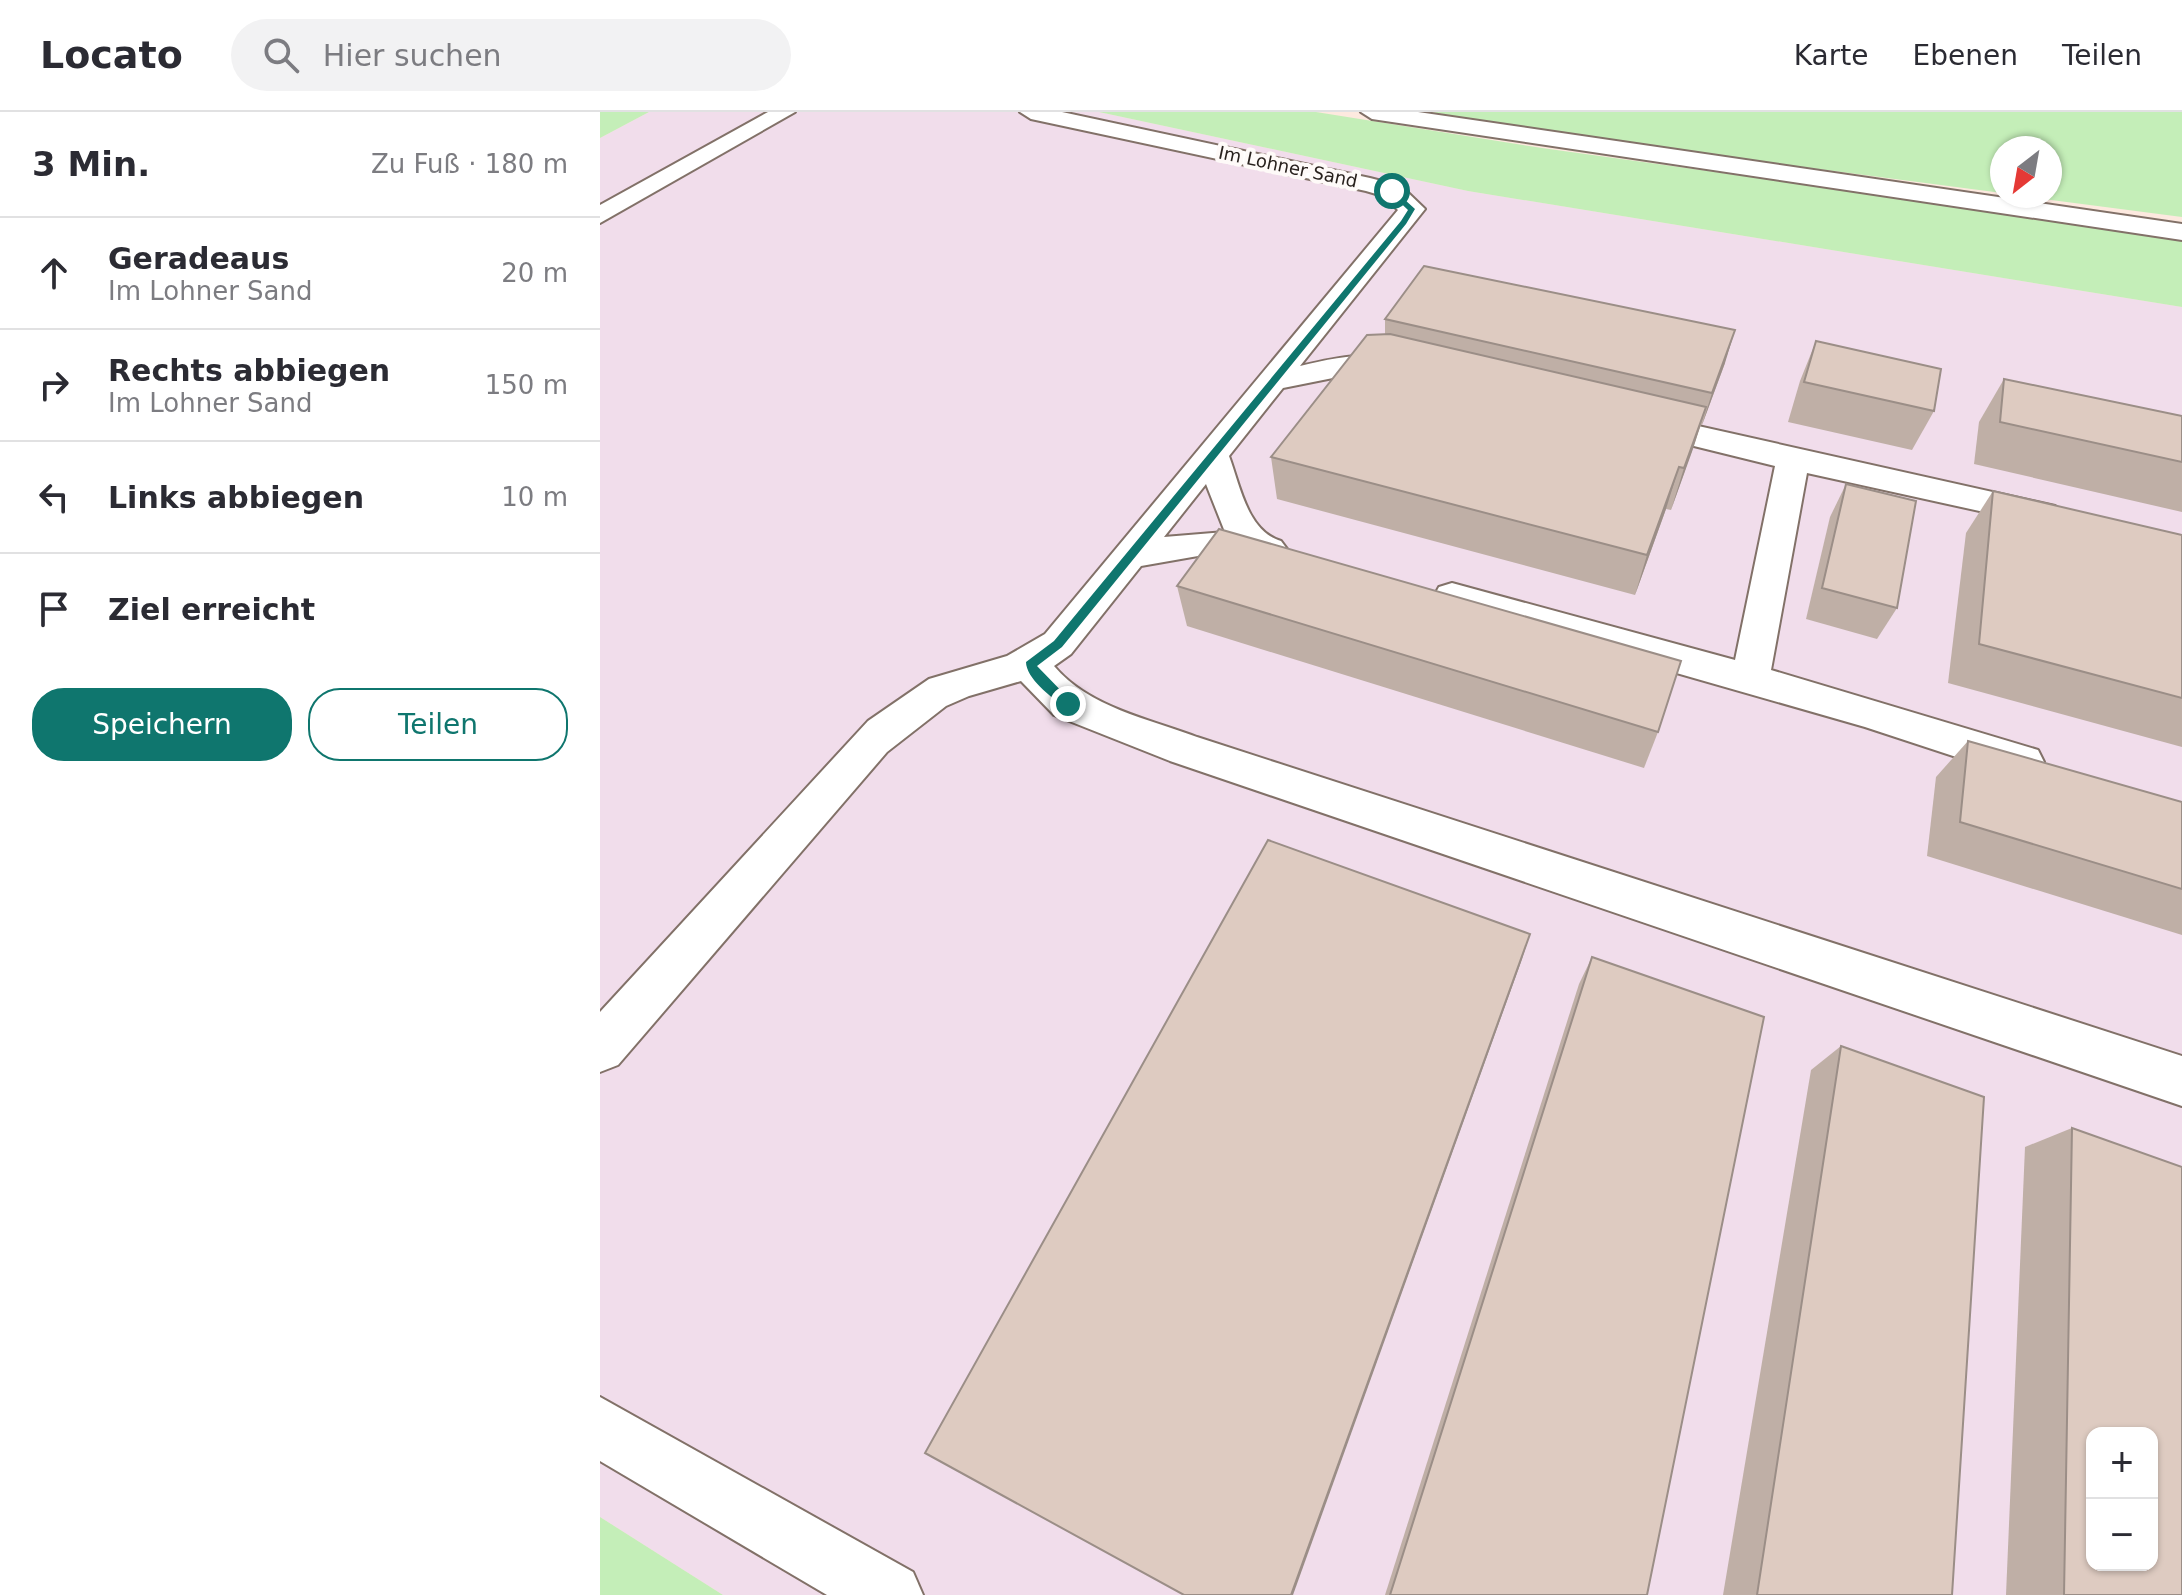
<!DOCTYPE html>
<html lang="de">
<head>
<meta charset="utf-8">
<style>
	:root { --surface:#fff; --page:#f2f2f3; --text:#2b2b33; --muted:#7c7c81; --line:#e1e1e2; --accent:#0f766e }
	body { margin:0; font-family:"DejaVu Sans",sans-serif; background:var(--page); color:var(--text) }
	.controls { position:absolute; right:24px; bottom:24px; display:grid; overflow:hidden; border-radius:16px; box-shadow:0 2px 6px #0004 }
	.controls button { width:72px; height:72px; display:grid; place-items:center; padding:0; border:0; border-bottom:2px solid var(--line); background:var(--surface); color:var(--text); font:40px sans-serif }
	.compass { position:absolute; left:1390px; top:24px; width:72px; height:72px; border-radius:50%; background:var(--surface); box-shadow:0 2px 6px #0004; rotate:211deg }
	.stop { position:absolute; width:24px; height:24px; margin:-18px; border:6px solid #0f766e; border-radius:50%; background:#fff }
	.stop.end { background:#0f766e; border-color:#fff; box-shadow:0 2px 8px #0008 }
	.list { margin:0; padding:0; list-style:none }
	h2 { display:flex; justify-content:space-between; align-items:center; height:104px; margin:0; padding:0 32px; font-size:34px }
	h2 small { font-size:26px; font-weight:400; color:var(--muted) }
	.list li { display:grid; grid-template-columns:52px 1fr auto; gap:24px; align-items:center; box-sizing:border-box; height:112px; padding:0 32px; border-top:2px solid var(--line) }
	.list b { display:block; font-size:30px; white-space:nowrap }
	.list p { margin:0; font-size:26px; white-space:nowrap; color:var(--muted) }
	.list em { font-size:26px; font-style:normal; color:var(--muted) }
	.actions { display:flex; gap:16px; padding:24px 32px }
	.actions a { flex:1; padding:18px 0; border:2px solid var(--accent); border-radius:32px; text-align:center; font-size:28px; color:var(--accent) }
	.actions .main { background:var(--accent); color:#fff }
	.icon { flex:none; width:44px; height:44px; fill:none; stroke:currentColor; stroke-width:2; stroke-linecap:round; stroke-linejoin:round }
	.map { position:relative; flex:none; width:1582px; height:1483px; overflow:hidden }
	header { display:flex; align-items:center; gap:48px; box-sizing:border-box; height:112px; padding:0 40px; background:var(--surface); border-bottom:2px solid var(--line) }
	header strong { font-size:38px }
	nav { display:flex; gap:44px; margin-inline-start:auto; font-size:28px }
	.search { width:560px; height:72px; background:var(--page); display:flex; align-items:center; gap:20px; box-sizing:border-box; padding:0 28px; border-radius:44px; color:var(--muted); font-size:30px }
	main { display:flex }
	aside { flex:1; background:var(--surface) }
	.map>svg:first-child { display:block }
	.commercial { fill:#f1ddeb; fill-rule:evenodd }
	.green { fill:#c4eeb8 }
	.lines { fill:none; stroke-linecap:round; stroke-linejoin:round }
	.minor-casing { stroke:#827168; stroke-width:4 }
	.minor { fill:#fff; fill-rule:evenodd }
	.wall { fill:#bfafa6 }
	.shaded-wall { fill:#9b8e87 }
	.building { fill:#decbc1; stroke:#9b8e87; stroke-width:2; fill-rule:evenodd }
	.route { fill:#0f766e }
	.labels { text-anchor:middle; stroke-width:8; stroke-linejoin:round; paint-order:stroke }
	.far-street-label { font-size:18px; fill:#28211d; stroke:#fefaf8 }
</style>
</head>
<body>
<header>
<strong>Locato</strong>
<div class="search"><svg class="icon" aria-label="search" viewBox="0 0 24 24"><circle cx="10" cy="10" r="6"/><path d="M15 15l6 6"/></svg>Hier suchen</div>
<nav><a>Karte</a><a>Ebenen</a><a>Teilen</a></nav>
</header>
<main>
<aside>
<h2>3 Min.<small>Zu Fuß · 180 m</small></h2>
<ul class="list">
<li><svg class="icon" aria-label="ahead" viewBox="0 0 24 24"><path d="M12 20V5M6 11l6-6 6 6"/></svg><div><b>Geradeaus</b><p>Im Lohner Sand</p></div><em>20 m</em></li>
<li><svg class="icon" aria-label="right" viewBox="0 0 24 24"><path d="M7 20v-9h11M14 6l5 5-5 5"/></svg><div><b>Rechts abbiegen</b><p>Im Lohner Sand</p></div><em>150 m</em></li>
<li><svg class="icon" aria-label="left" viewBox="0 0 24 24"><path d="M17 20v-9H6M10 6l-5 5 5 5"/></svg><div><b>Links abbiegen</b></div><em>10 m</em></li>
<li><svg class="icon" aria-label="arrive" viewBox="0 0 24 24"><path d="M6 21V4h12l-3 4 3 4H6"/></svg><div><b>Ziel erreicht</b></div></li>
</ul>
<div class="actions"><a class="main">Speichern</a><a>Teilen</a></div>
</aside>
<div class="map">
<svg width="1582" height="1483" viewBox="0 0 1582 1483">
	<rect width="100%" height="100%" fill="#fde9df"/>
	<path class="commercial" d="M49,0H499L868,79L1582,195V1483H123L0,1405V26ZM1492,1321H1552V1453H1492Z"/>
	<g class="green">
		<path d="M0,0H49L0,26Z"/>
		<path d="M499,0H716L942,36L1582,125V195L868,79Z"/>
		<path d="M831,0H1582V105L1421,84H1450V36H1402V81L1028,32Z"/>
		<path d="M0,1405L123,1483H0Z"/>
	</g>
	<g class="lines">
		<g class="minor-casing">
			<g id="minor">
				<path d="M168,0H195L0,111V93Z"/>
				<path d="M420,0H462L770,66L801,74L825,97L700,254C738,245 775,238 813,248L817,254L813,260L753,262L683,276L629,344C640,373 647,419 681,429L687,437L681,445L669,449L598,444L541,454L471,542L454,554C488,595 549,607 597,625L1582,944V994L570,649L454,603L421,569L369,584L346,594L287,640L18,953L0,960V900L268,609L329,567L407,544L445,522L798,98L783,84L766,79L431,7ZM606,372L625,420L564,425Z"/>
				<path d="M761,0H818L1582,112V128L772,7Z"/>
				<path d="M1040,301L1455,394L1460,402L1455,410L1443,413L1207,361L1171,558L1438,638L1444,650L1438,662L1423,667L1265,615L839,493L834,484L839,475L852,471L1135,548L1175,354L1029,318L1024,311L1029,304Z"/>
				<path d="M0,1285L313,1460L323,1483H227L0,1349Z"/>
			</g>
		</g>
		<use href="#minor" class="minor"/>
	</g>
	<g class="wall">
		<path d="M785,207L1125,251L1102,313H1101L1071,398L1066,397L1035,483L677,387L671,345L785,222Z"/>
		<path d="M1216,229L1334,299L1312,338L1188,310L1200,269Z"/>
		<path d="M1404,267L1582,304V400L1374,352L1379,310Z"/>
		<path d="M1246,372L1297,496L1277,527L1206,507L1230,405Z"/>
		<path d="M1393,379L1582,423V635L1348,571L1366,421Z"/>
		<path d="M577,474L1058,620L1044,656L587,514Z"/>
		<path d="M1368,629L1582,690V823L1327,744L1336,665Z"/>
		<path d="M992,845L1047,1483H785L979,872Z"/>
		<path d="M1241,934L1352,1483H1123L1211,958Z"/>
		<path d="M1472,1016L1582,1483H1406L1425,1035Z"/>
	</g>
	<g class="shaded-wall">
		<path d="M1135,218L1125,251L1102,313L1112,281Z"/>
		<path d="M1106,295L1093,337L1071,398L1084,356Z"/>
		<path d="M1079,355L1066,397L1035,483L1047,443Z"/>
		<path d="M930,822L921,850L693,1483H691Z"/>
	</g>
	<g class="building">
		<path d="M824,154L1135,218L1112,281L785,207Z"/>
		<path d="M790,222L1106,295L1084,356L1079,355L1047,443L671,345L767,223Z"/>
		<path d="M1216,229L1341,257L1334,299L1204,270Z"/>
		<path d="M1404,267L1582,304V350L1400,310Z"/>
		<path d="M1246,372L1316,389L1297,496L1222,476Z"/>
		<path d="M1393,379L1582,423V586L1379,532Z"/>
		<path d="M619,417L1081,549L1058,620L577,474Z"/>
		<path d="M1368,629L1582,690V777L1360,710Z"/>
		<path d="M668,728L930,822L691,1483H584L325,1341Z"/>
		<path d="M992,845L1164,905L1047,1483H790Z"/>
		<path d="M1241,934L1384,985L1352,1483H1157Z"/>
		<path d="M1472,1016L1582,1055V1483H1464ZM1492,1321H1552V1453H1492Z"/>
	</g>
	<path class="route" d="M794,78L815,97L806,112L462,535L437,554L474,592L464,595C451,585 426,566 426,550L454,529L801,109L808,98L788,79Z"/>
	<g class="labels">
		<g class="far-street-label">
			<text transform="translate(688 55) rotate(12)" y="6">Im Lohner Sand</text>
		</g>
	</g>
</svg>
<div class="controls">
<button>+</button>
<button>−</button>
</div>
<svg class="compass" viewBox="-18 -18 36 36"><path d="M0-13l5 13h-10z" fill="#e53935"/><path d="M0 13l5-13h-10z" fill="#7c7c81"/></svg>
<div class="stop" style="left:792px;top:79px"></div>
<div class="stop end" style="left:468px;top:592px"></div>
</div>
</main>
</body>
</html>
